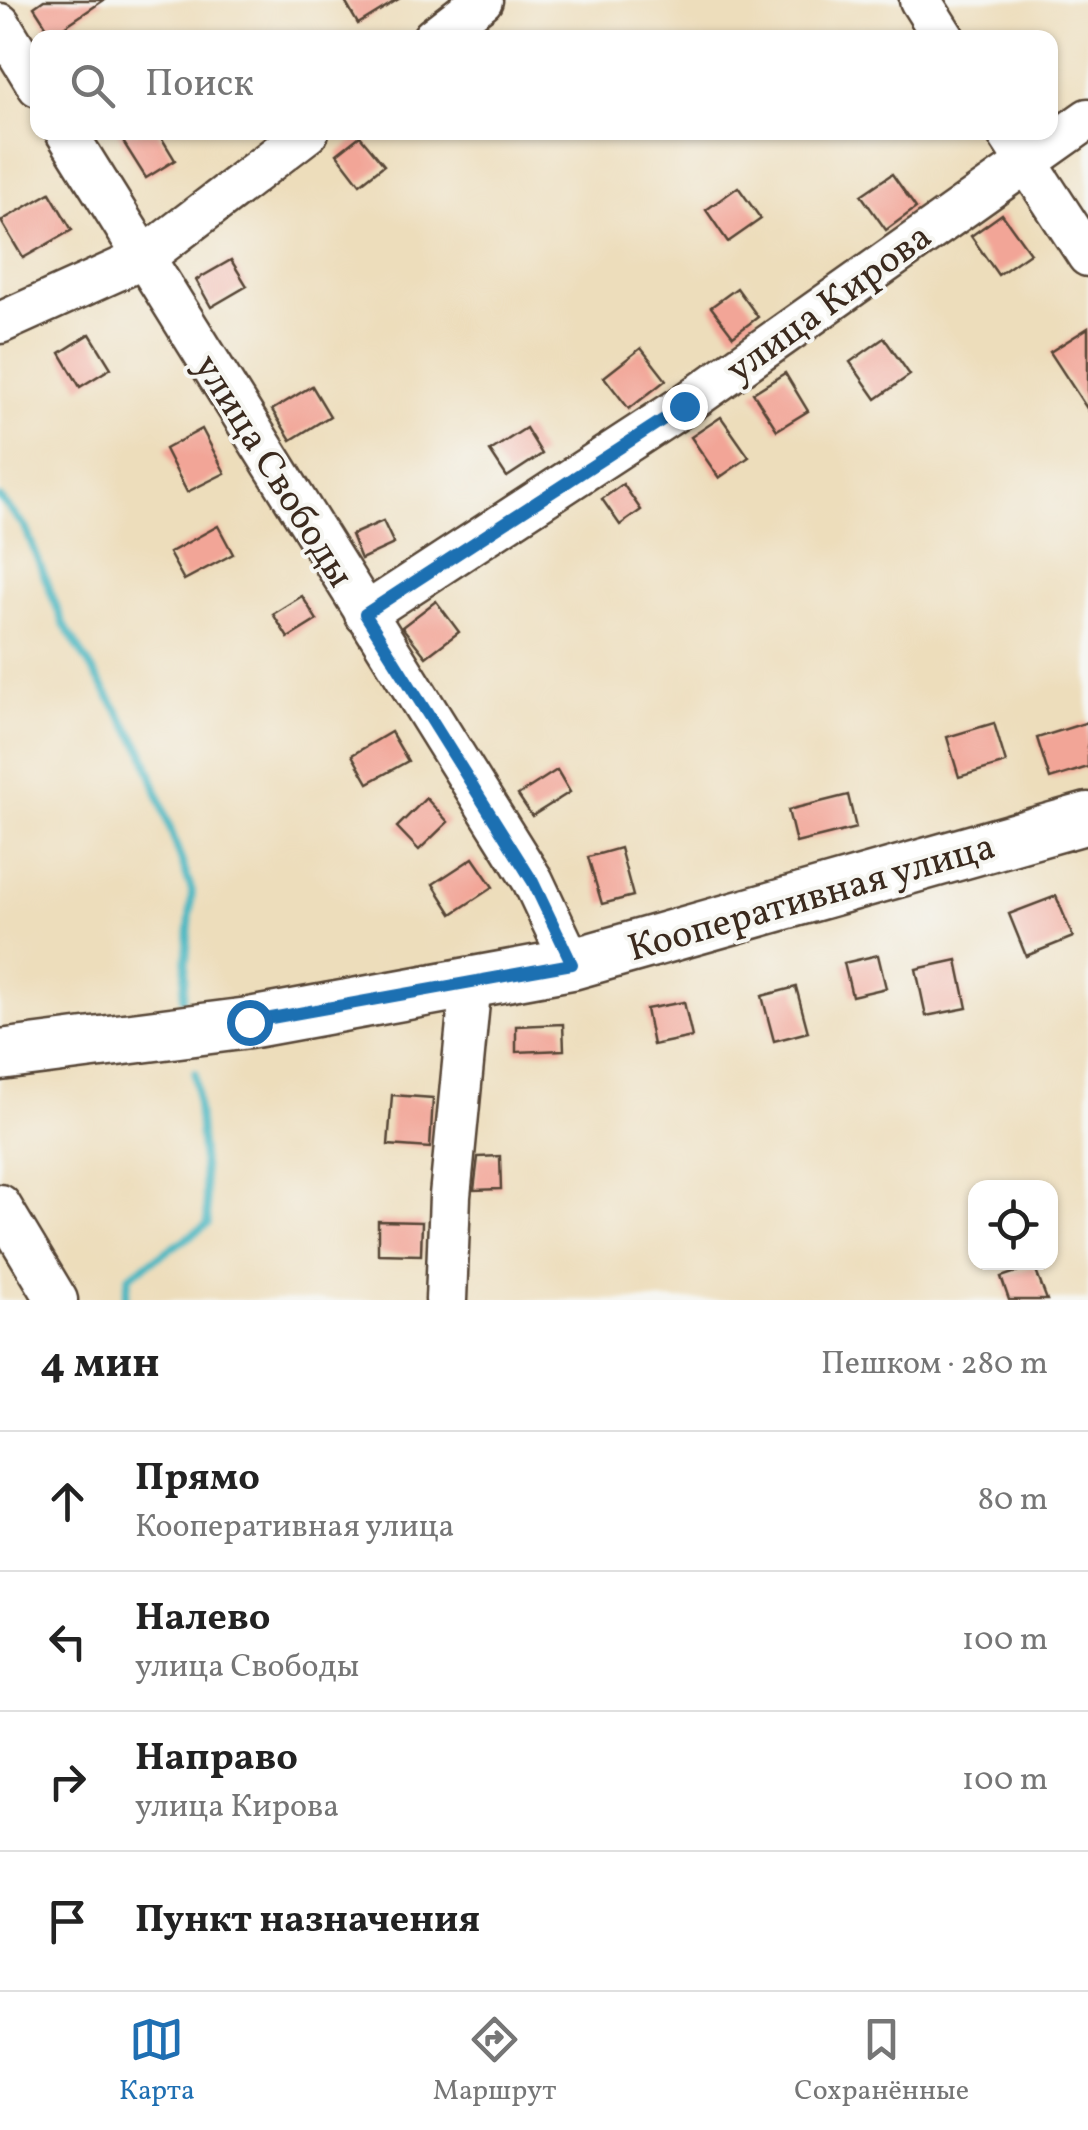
<!DOCTYPE html>
<html lang="ru">
<head>
<meta charset="utf-8">
<style>
	:root { --surface:#fff; --page:#f2f2f2; --text:#222; --muted:#767676; --line:#e0e0e0; --accent:#1f6fb2 }
	body { margin:0; font-family:Vollkorn,serif; background:var(--page); color:var(--text) }
	.controls { position:absolute; right:30px; bottom:30px; display:grid; overflow:hidden; border-radius:20px; box-shadow:0 2px 8px #0004 }
	.controls button { width:90px; height:90px; display:grid; place-items:center; padding:0; border:0; border-bottom:2px solid var(--line); background:var(--surface); color:var(--text); font:50px sans-serif }
	.stop { position:absolute; width:30px; height:30px; margin:-22px; border:8px solid #1f6fb2; border-radius:50%; background:#fff }
	.stop.end { background:#1f6fb2; border-color:#fff; box-shadow:0 2px 10px #0008 }
	.list { margin:0; padding:0; list-style:none }
	h2 { display:flex; justify-content:space-between; align-items:center; height:130px; margin:0; padding:0 40px; font-size:42px }
	h2 small { font-size:32px; font-weight:400; color:var(--muted) }
	.list li { display:grid; grid-template-columns:65px 1fr auto; gap:30px; align-items:center; box-sizing:border-box; height:140px; padding:0 40px; border-top:2px solid var(--line) }
	.list b { display:block; font-size:38px; white-space:nowrap }
	.list p { margin:0; font-size:32px; white-space:nowrap; color:var(--muted) }
	.list em { font-size:32px; font-style:normal; color:var(--muted) }
	.icon { flex:none; width:55px; height:55px; fill:none; stroke:currentColor; stroke-width:2; stroke-linecap:round; stroke-linejoin:round }
	.map { position:relative; flex:none; width:1088px; height:1300px; overflow:hidden }
	.search { position:absolute; background:var(--surface); box-shadow:0 2px 8px #0004; left:30px; right:30px; top:30px; height:110px; display:flex; align-items:center; gap:25px; box-sizing:border-box; padding:0 35px; border-radius:20px; color:var(--muted); font-size:38px }
	.sheet { height:690px; background:var(--surface) }
	nav { display:flex; justify-content:space-around; align-items:center; box-sizing:border-box; height:140px; border-top:2px solid var(--line); background:var(--surface); font-size:28px; color:var(--muted) }
	nav a { display:grid; justify-items:center; gap:5px }
	nav .on { color:var(--accent) }
	.map>svg:first-child { display:block }
	.lines { fill:none; stroke-linecap:round; stroke-linejoin:round }
	.stream { stroke:#47b6c0; stroke-width:8 }
	.building { fill:#f2a597 }
	.minor-casing { stroke:#564536; stroke-width:45 }
	.major-casing { stroke:#564536; stroke-width:55 }
	.minor { stroke:#fff; stroke-width:40 }
	.major { stroke:#fff; stroke-width:50 }
	.route { stroke:#1f6fb2; stroke-width:12 }
	.labels { text-anchor:middle; stroke-width:8; stroke-linejoin:round; paint-order:stroke }
	.street-label { font-size:38px; fill:#3b2a1e; stroke:#f6f6f2 }
</style>
</head>
<body>
<div class="map">
<svg width="1088" height="1300" viewBox="0 0 1088 1300">
	<rect width="100%" height="100%" fill="#f6f6f2"/>
	<filter id="ink" filterUnits="userSpaceOnUse"><feTurbulence type="fractalNoise" baseFrequency=".01" numOctaves="2"/><feDisplacementMap in="SourceGraphic" scale="20" xChannelSelector="R" yChannelSelector="G"/><feConvolveMatrix kernelMatrix="1 2 1 2 8 2 1 2 1" color-interpolation-filters="sRGB"/></filter>
	<filter id="wash" filterUnits="userSpaceOnUse"><feTurbulence type="fractalNoise" baseFrequency=".0048" numOctaves="4" result="noise"/><feDisplacementMap in="SourceGraphic" scale="40" xChannelSelector="R" yChannelSelector="G"/><feGaussianBlur stdDeviation="2.25" result="paint"/><feColorMatrix in="noise" values="0 0 0 0 0 0 0 0 0 0 0 0 0 0 0 0 0 1.4 0 .05"/><feComposite in="paint" operator="in"/></filter>
	<g filter="url(#wash)">
		<rect width="100%" height="100%" fill="#edddbb"/>
		<g class="lines">
			<g class="stream">
				<path d="M0,498L25,527L63,623L143,751L192,891L183,998"/>
				<path d="M125,1300L129,1276L208,1224L195,1073"/>
			</g>
		</g>
		<g id="blocks">
			<g class="building">
				<path d="M44,0H104L52,35L34,7Z"/>
				<path d="M344,0H397L358,24Z"/>
				<path d="M117,132H158L175,160L146,178Z"/>
				<path d="M360,136L384,165L360,184L337,154Z"/>
				<path d="M892,174L916,208L886,230L861,195Z"/>
				<path d="M738,187L761,219L728,242L706,210Z"/>
				<path d="M50,193L72,230L23,258L1,221Z"/>
				<path d="M1002,214L1030,253L998,275L971,236Z"/>
				<path d="M231,260L247,286L211,307L196,280Z"/>
				<path d="M737,288L758,317L733,336L711,307Z"/>
				<path d="M1088,328V410L1050,352Z"/>
				<path d="M90,334L111,368L80,387L60,353Z"/>
				<path d="M884,338L910,375L876,399L850,362Z"/>
				<path d="M641,348L666,380L629,409L604,377Z"/>
				<path d="M785,373L808,411L777,430L753,393Z"/>
				<path d="M312,386L330,416L291,440L272,410Z"/>
				<path d="M721,417L749,457L719,478L691,437Z"/>
				<path d="M526,428L542,454L507,477L490,451Z"/>
				<path d="M202,429L225,473L187,492L165,449Z"/>
				<path d="M623,484L641,510L620,525L602,499Z"/>
				<path d="M383,521L394,544L361,559L351,535Z"/>
				<path d="M218,526L233,554L184,580L169,553Z"/>
				<path d="M302,596L317,620L288,638L273,614Z"/>
				<path d="M436,601L459,632L426,657L402,627Z"/>
				<path d="M1088,722V767L1050,779L1037,738Z"/>
				<path d="M994,723L1006,763L959,777L947,737Z"/>
				<path d="M391,732L408,761L368,783L352,755Z"/>
				<path d="M557,770L570,792L532,816L518,795Z"/>
				<path d="M848,795L856,828L796,843L788,810Z"/>
				<path d="M426,798L448,822L419,850L397,827Z"/>
				<path d="M620,848L633,896L602,904L588,857Z"/>
				<path d="M473,858L493,887L452,914L433,884Z"/>
				<path d="M1056,896L1073,937L1026,956L1009,914Z"/>
				<path d="M878,955L886,988L852,996L844,963Z"/>
				<path d="M957,960L967,1008L926,1016L916,969Z"/>
				<path d="M796,987L808,1032L774,1041L762,996Z"/>
				<path d="M684,1002L692,1037L653,1045L646,1009Z"/>
				<path d="M563,1024L564,1050L516,1052V1026Z"/>
				<path d="M392,1095L433,1098L430,1148L388,1145Z"/>
				<path d="M500,1156L501,1189L474,1190L478,1157Z"/>
				<path d="M378,1221L422,1222L421,1255L378,1254Z"/>
				<path d="M1034,1266L1047,1300H1009L1001,1277Z"/>
			</g>
		</g>
	</g>
	<g filter="url(#ink)">
		<use href="#blocks" fill-opacity="0" stroke="#564536" stroke-width="2.5"/>
		<g class="lines">
			<g class="minor-casing">
				<g id="minor">
					<path d="M920,0L944,38"/>
					<path d="M0,24L38,86"/>
					<path d="M433,38L482,0"/>
					<path d="M66,132L533,881L572,964"/>
					<path d="M1007,132L1088,256"/>
					<path d="M0,323L142,259L308,132"/>
					<path d="M365,614L683,406L1088,119"/>
					<path d="M0,1205L57,1300"/>
					<path d="M446,1300L450,1196L471,982"/>
				</g>
			</g>
			<g class="major-casing">
				<path id="major" d="M0,1055L249,1023L572,964L1088,818"/>
			</g>
			<use href="#minor" class="minor"/>
			<use href="#major" class="major"/>
		</g>
	</g>
	<g class="lines" filter="url(#ink)">
		<path class="route" d="M249,1022L572,964L533,882L365,614L684,406"/>
	</g>
	<g class="labels">
		<g class="street-label">
			<text transform="translate(828 302) rotate(-36)" y="13">улица Кирова</text>
			<text transform="translate(275 470) rotate(58)" y="13">улица Свободы</text>
			<text transform="translate(811 896) rotate(-16)" y="13">Кооперативная улица</text>
		</g>
	</g>
</svg>
<div class="controls">
<button><svg class="icon" aria-label="locate" viewBox="0 0 24 24"><circle cx="12" cy="12" r="6"/><path d="M12 2v4M12 18v4M2 12h4M18 12h4"/></svg></button>
</div>
<div class="stop" style="left:249px;top:1022px"></div>
<div class="stop end" style="left:684px;top:406px"></div>
<div class="search"><svg class="icon" aria-label="search" viewBox="0 0 24 24"><circle cx="10" cy="10" r="6"/><path d="M15 15l6 6"/></svg>Поиск</div>
</div>
<section class="sheet">
<h2>4 мин<small>Пешком · 280 m</small></h2>
<ul class="list">
<li><svg class="icon" aria-label="ahead" viewBox="0 0 24 24"><path d="M12 20V5M6 11l6-6 6 6"/></svg><div><b>Прямо</b><p>Кооперативная улица</p></div><em>80 m</em></li>
<li><svg class="icon" aria-label="left" viewBox="0 0 24 24"><path d="M17 20v-9H6M10 6l-5 5 5 5"/></svg><div><b>Налево</b><p>улица Свободы</p></div><em>100 m</em></li>
<li><svg class="icon" aria-label="right" viewBox="0 0 24 24"><path d="M7 20v-9h11M14 6l5 5-5 5"/></svg><div><b>Направо</b><p>улица Кирова</p></div><em>100 m</em></li>
<li><svg class="icon" aria-label="arrive" viewBox="0 0 24 24"><path d="M6 21V4h12l-3 4 3 4H6"/></svg><div><b>Пункт назначения</b></div></li>
</ul>
</section>
<nav>
<a class="on"><svg class="icon" aria-label="map" viewBox="0 0 24 24"><path d="M3 6l6-2 6 2 6-2v14l-6 2-6-2-6 2zM9 4v14M15 6v14"/></svg>Карта</a>
<a><svg class="icon" aria-label="directions" viewBox="0 0 24 24"><path d="M12 3l9 9-9 9-9-9zM9 14v-3h6M13 9l2 2-2 2"/></svg>Маршрут</a>
<a><svg class="icon" aria-label="saved" viewBox="0 0 24 24"><path d="M7 4h10v16l-5-4-5 4z"/></svg>Сохранённые</a>
</nav>
</body>
</html>
